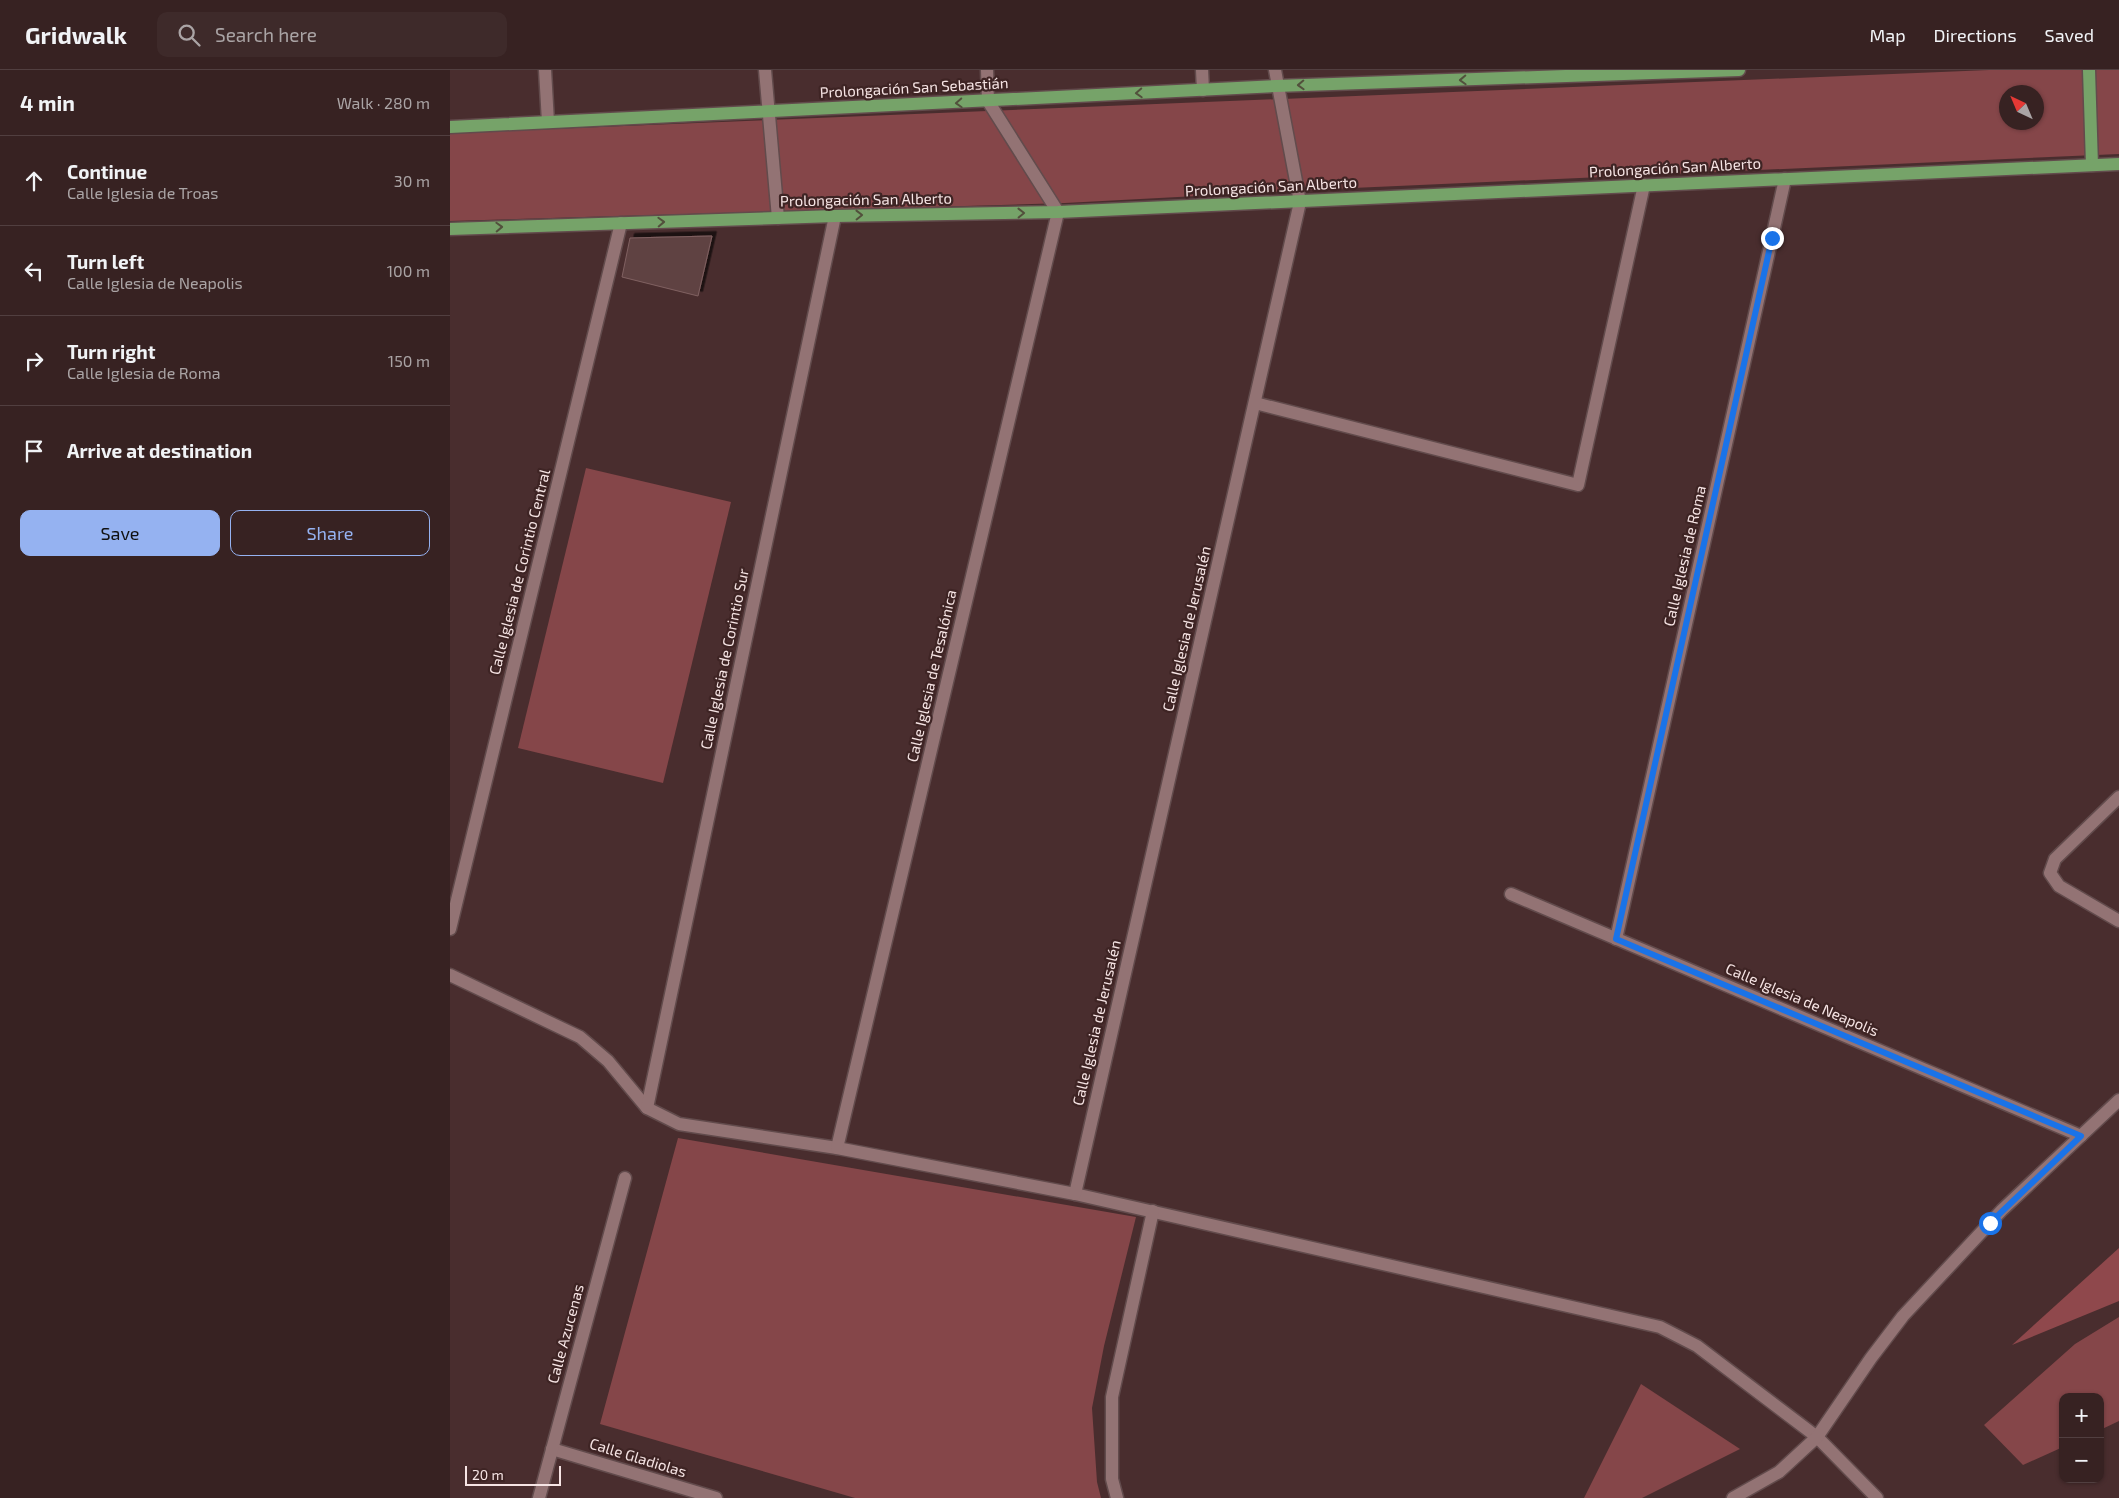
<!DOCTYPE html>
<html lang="en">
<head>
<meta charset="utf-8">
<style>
	:root { --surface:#372222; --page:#3e2a2a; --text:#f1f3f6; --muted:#aaa4a5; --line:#513f40; --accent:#95b2f1 }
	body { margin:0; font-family:"Exo 2",sans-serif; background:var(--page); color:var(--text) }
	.controls { position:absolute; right:15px; bottom:15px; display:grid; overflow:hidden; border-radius:10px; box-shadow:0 1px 4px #0004 }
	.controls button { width:45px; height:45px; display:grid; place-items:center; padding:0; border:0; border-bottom:1px solid var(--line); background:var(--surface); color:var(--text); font:25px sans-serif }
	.compass { position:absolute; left:1549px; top:15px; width:45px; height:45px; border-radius:50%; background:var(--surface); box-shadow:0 1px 4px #0004; rotate:316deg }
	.scale { position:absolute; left:15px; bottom:12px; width:96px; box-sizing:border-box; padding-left:5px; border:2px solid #f6e4e4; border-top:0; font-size:14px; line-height:18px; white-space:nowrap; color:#f6e4e4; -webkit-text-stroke:4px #3e2424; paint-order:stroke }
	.stop { position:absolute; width:15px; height:15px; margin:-11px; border:4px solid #1a73e8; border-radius:50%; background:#fff }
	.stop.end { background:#1a73e8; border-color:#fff; box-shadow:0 1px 5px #0008 }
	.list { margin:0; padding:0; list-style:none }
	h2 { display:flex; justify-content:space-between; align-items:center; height:65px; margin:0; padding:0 20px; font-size:21px }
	h2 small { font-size:16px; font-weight:400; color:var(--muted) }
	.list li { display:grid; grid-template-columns:32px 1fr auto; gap:15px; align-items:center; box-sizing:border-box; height:90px; padding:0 20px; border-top:1px solid var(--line) }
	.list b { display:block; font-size:19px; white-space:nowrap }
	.list p { margin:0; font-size:16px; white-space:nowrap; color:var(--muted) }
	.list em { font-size:16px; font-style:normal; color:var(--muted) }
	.actions { display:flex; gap:10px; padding:15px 20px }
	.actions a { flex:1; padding:11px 0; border:1px solid var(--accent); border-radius:10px; text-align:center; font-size:18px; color:var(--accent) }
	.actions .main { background:var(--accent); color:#111 }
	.icon { flex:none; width:28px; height:28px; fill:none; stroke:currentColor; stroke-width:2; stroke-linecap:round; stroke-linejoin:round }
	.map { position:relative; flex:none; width:1669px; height:1428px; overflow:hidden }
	header { display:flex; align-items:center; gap:30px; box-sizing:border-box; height:70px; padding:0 25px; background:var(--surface); border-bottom:1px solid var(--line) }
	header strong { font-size:24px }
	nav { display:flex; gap:28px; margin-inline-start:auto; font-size:18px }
	.search { width:350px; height:45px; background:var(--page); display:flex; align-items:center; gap:12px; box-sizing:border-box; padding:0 18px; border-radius:10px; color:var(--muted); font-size:19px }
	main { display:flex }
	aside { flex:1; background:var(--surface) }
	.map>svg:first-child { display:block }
	.green { fill:#854649; fill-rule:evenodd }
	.forest { fill:#8f484c }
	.building { fill:#5f4243; stroke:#806161; filter:url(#shadow) }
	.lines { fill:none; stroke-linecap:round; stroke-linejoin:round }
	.minor-casing { stroke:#624b4c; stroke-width:15 }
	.major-casing { stroke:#624b4c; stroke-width:15 }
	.minor { stroke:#937374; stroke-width:12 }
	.major { stroke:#76a369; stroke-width:12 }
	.oneway { stroke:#52503c }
	.route { stroke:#1a73e8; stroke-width:6 }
	.labels { text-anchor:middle; stroke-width:4.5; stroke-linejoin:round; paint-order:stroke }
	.street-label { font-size:15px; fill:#f6e4e4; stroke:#3e2424 }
</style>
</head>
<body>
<header>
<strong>Gridwalk</strong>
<div class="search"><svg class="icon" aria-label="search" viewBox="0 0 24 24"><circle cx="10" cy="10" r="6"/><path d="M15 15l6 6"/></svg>Search here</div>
<nav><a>Map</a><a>Directions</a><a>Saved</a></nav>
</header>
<main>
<aside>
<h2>4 min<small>Walk · 280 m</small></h2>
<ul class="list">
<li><svg class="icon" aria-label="ahead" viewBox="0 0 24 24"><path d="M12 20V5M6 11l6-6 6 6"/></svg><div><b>Continue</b><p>Calle Iglesia de Troas</p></div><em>30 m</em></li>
<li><svg class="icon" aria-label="left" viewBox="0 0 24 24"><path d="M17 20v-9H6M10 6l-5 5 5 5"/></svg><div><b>Turn left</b><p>Calle Iglesia de Neapolis</p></div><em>100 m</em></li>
<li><svg class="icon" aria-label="right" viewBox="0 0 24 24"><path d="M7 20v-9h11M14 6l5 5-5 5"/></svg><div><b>Turn right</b><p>Calle Iglesia de Roma</p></div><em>150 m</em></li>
<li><svg class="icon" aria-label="arrive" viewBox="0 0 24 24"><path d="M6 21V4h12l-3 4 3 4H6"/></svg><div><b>Arrive at destination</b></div></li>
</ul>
<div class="actions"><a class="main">Save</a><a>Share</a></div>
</aside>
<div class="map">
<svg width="1669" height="1428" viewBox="0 0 1669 1428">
	<defs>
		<filter id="shadow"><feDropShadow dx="4.5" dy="-4.5" stdDeviation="0" flood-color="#0009"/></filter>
	</defs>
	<rect width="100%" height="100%" fill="#492d2e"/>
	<g class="green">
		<path d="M1539,0H1669V84L858,120L615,133L0,151V63ZM1556,22H1586V52H1556Z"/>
		<path d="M136,398L281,432L213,713L68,678Z"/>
		<path d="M228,1068L686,1147L654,1276L642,1338L647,1412L651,1428H405L150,1354Z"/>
		<path d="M1669,1247V1351L1650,1360V1327H1613V1377L1573,1395L1534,1355L1625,1274Z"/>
		<path d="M1191,1314L1290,1379L1192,1428H1134Z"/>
	</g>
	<path class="forest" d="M1669,1178V1231L1562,1275Z"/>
	<path class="building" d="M262,166L248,226L172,207L180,168Z"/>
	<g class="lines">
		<g class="minor-casing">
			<g id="minor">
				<path d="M95,0L98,52"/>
				<path d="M315,0L328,148"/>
				<path d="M752,0L753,20"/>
				<path d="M805,333L1128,415L1194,115"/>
				<path d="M1669,727L1605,789L1600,803L1609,816L1669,851"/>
				<path d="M1061,824L1631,1066"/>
				<path d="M0,859L171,153"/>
				<path d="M1166,869L1335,109"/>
				<path d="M0,905L130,967L158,991L197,1038L229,1054L387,1078L625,1124L1210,1257L1247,1276L1367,1367L1427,1428"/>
				<path d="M197,1038L385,146"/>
				<path d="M387,1078L608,142L538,31L537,0"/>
				<path d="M625,1124L850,132L825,0"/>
				<path d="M102,1379L266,1428"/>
				<path d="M89,1428L175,1108"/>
				<path d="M667,1428L662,1409V1327L703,1141"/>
				<path d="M1283,1428L1329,1402L1367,1367L1421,1288L1453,1246L1552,1140L1669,1030"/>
			</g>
		</g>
		<g class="major-casing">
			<g id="major">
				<path d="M1639,0L1642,95"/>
				<path d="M0,57L826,16L1289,0"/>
				<path d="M0,159L385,146L608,142L1669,94"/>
			</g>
		</g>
		<use href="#minor" class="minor"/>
		<use href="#major" class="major"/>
	</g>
	<defs><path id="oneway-chevron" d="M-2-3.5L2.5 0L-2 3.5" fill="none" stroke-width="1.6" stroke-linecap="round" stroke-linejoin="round" transform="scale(1.25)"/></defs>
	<g class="oneway">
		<use href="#oneway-chevron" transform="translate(1013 10) rotate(178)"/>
		<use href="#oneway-chevron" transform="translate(851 15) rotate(178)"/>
		<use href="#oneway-chevron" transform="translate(689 23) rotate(177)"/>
		<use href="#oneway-chevron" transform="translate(509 33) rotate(177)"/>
		<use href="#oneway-chevron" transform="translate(571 143) rotate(-1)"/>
		<use href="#oneway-chevron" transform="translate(409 145) rotate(-1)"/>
		<use href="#oneway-chevron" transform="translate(211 152) rotate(-2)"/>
		<use href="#oneway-chevron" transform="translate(49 157) rotate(-2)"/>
	</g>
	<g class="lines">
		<path class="route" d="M1322,168L1166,869L1631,1066L1540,1153"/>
	</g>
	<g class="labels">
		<g class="street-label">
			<text transform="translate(464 18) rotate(-3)" y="5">Prolongación San Sebastián</text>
			<text transform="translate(1225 98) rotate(-3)" y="5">Prolongación San Alberto</text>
			<text transform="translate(821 117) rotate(-3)" y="5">Prolongación San Alberto</text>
			<text transform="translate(416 130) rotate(-1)" y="5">Prolongación San Alberto</text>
			<text transform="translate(1235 486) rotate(-77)" y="5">Calle Iglesia de Roma</text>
			<text transform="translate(70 502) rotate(-76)" y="5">Calle Iglesia de Corintio Central</text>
			<text transform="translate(737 559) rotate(-77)" y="5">Calle Iglesia de Jerusalén</text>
			<text transform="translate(275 589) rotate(-78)" y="5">Calle Iglesia de Corintio Sur</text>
			<text transform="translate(482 606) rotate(-77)" y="5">Calle Iglesia de Tesalónica</text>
			<text transform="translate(1352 930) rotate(23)" y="5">Calle Iglesia de Neapolis</text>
			<text transform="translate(647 953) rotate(-77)" y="5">Calle Iglesia de Jerusalén</text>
			<text transform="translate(116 1264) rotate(-75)" y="5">Calle Azucenas</text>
			<text transform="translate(188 1388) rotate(17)" y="5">Calle Gladiolas</text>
		</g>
	</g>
</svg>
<div class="controls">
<button>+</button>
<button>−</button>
</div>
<svg class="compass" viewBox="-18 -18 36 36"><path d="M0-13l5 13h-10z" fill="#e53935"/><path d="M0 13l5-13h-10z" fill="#aaa4a5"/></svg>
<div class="scale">20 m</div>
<div class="stop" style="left:1540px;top:1153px"></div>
<div class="stop end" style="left:1322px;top:168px"></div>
</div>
</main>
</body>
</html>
